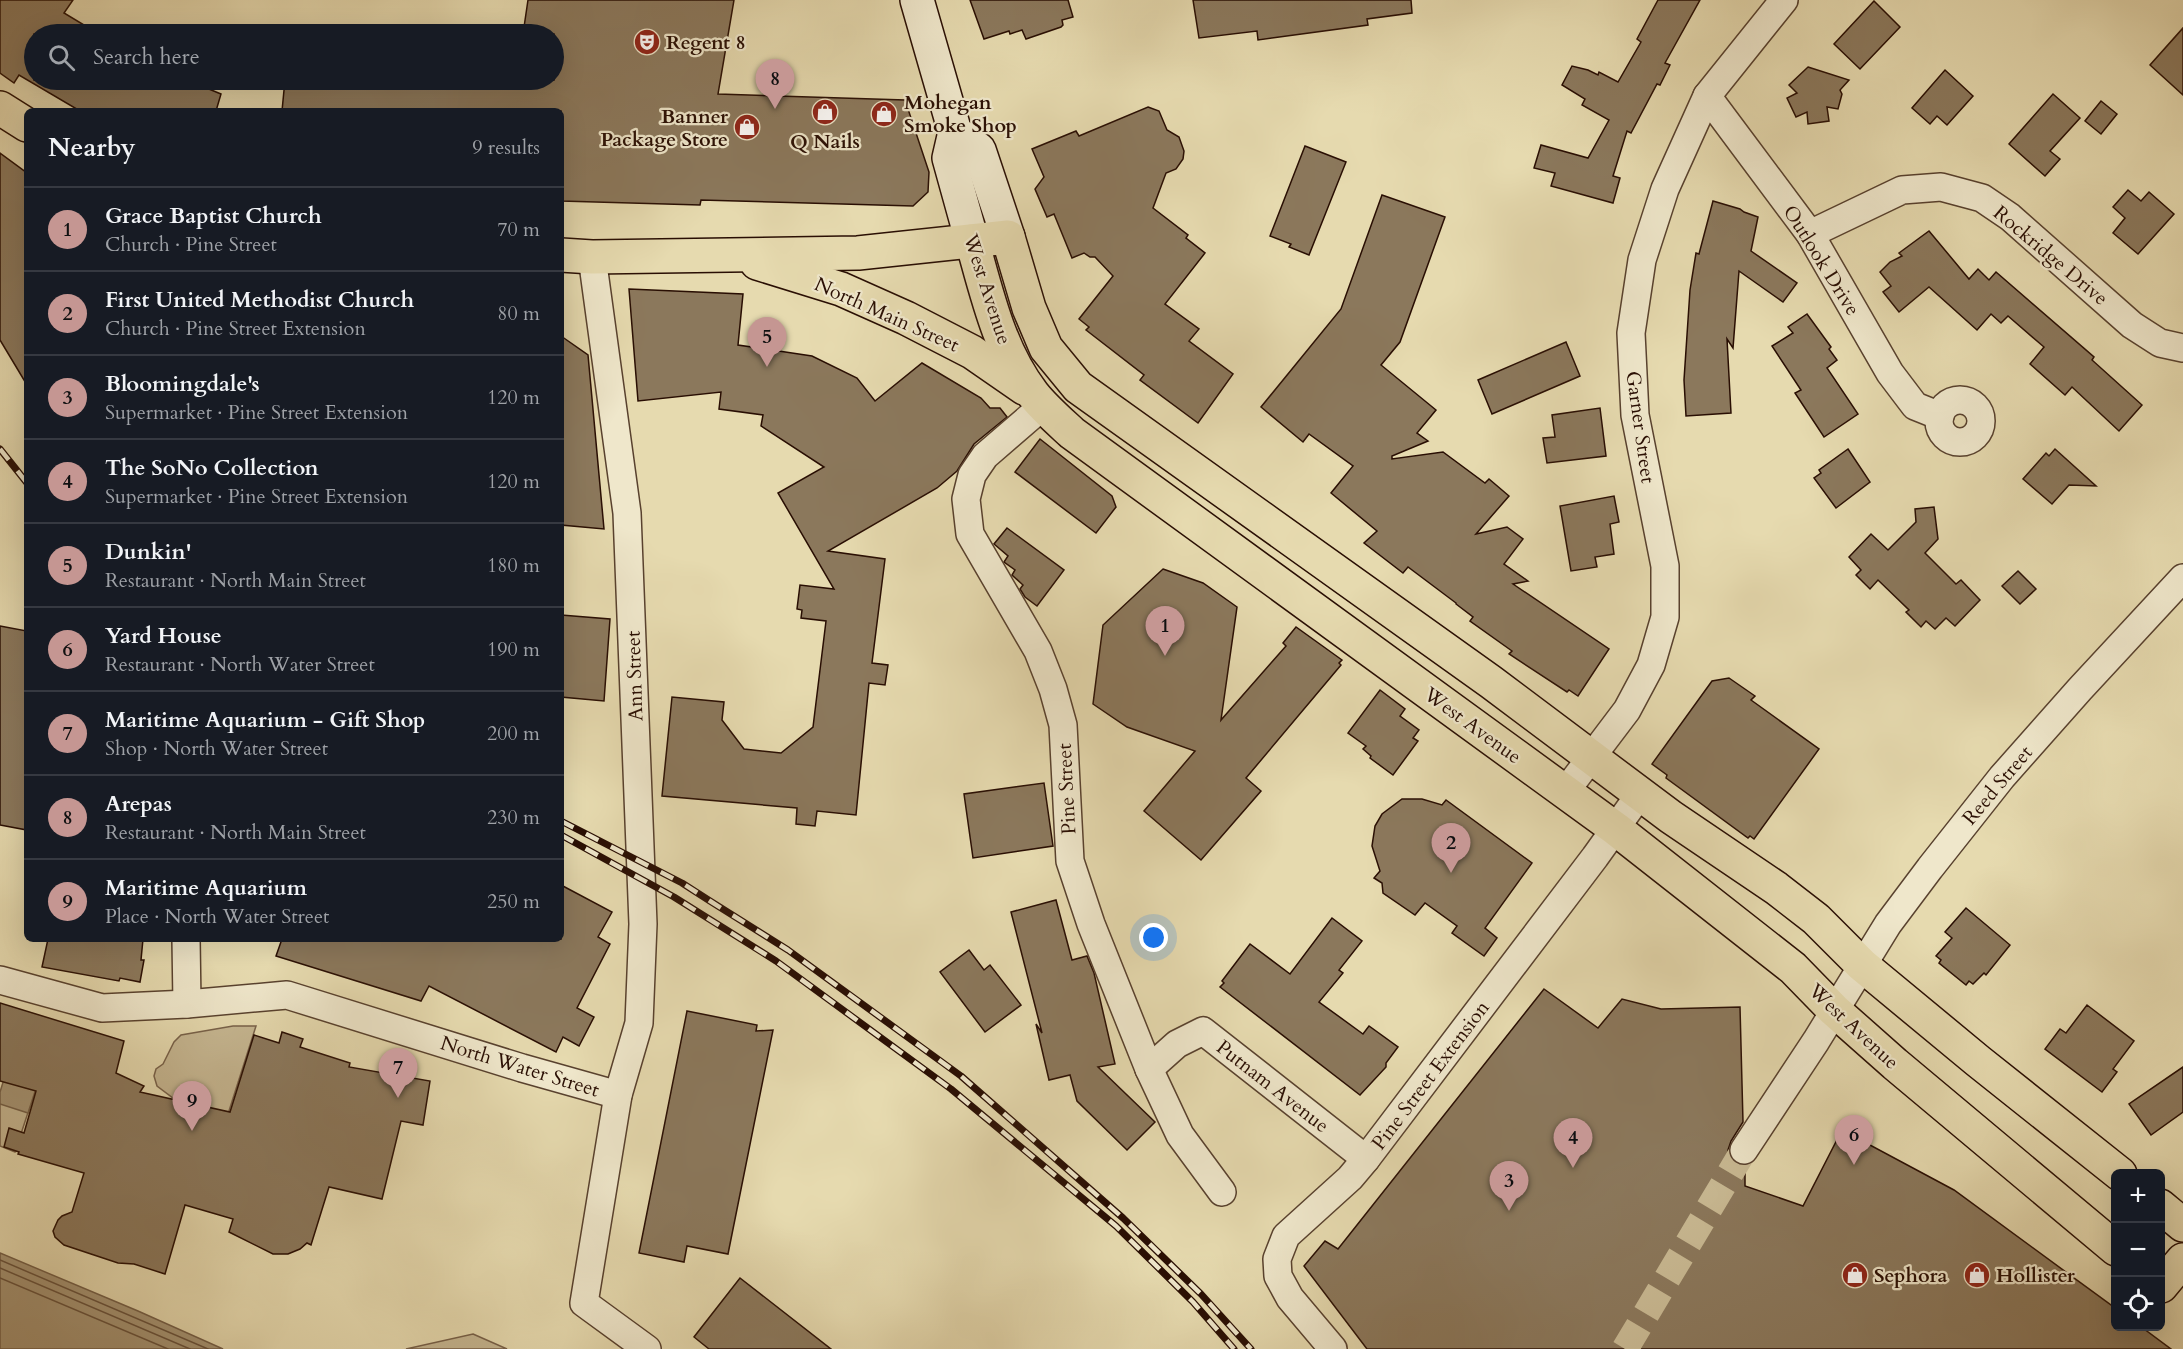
<!DOCTYPE html>
<html lang="en">
<head>
<meta charset="utf-8">
<style>
	:root { --surface:#171b24; --page:#20242c; --text:#f1f3f6; --muted:#9ea1a6; --line:#363941; --accent:#c59692 }
	body { margin:0; font-family:Cardo,serif; background:var(--page); color:var(--text) }
	.controls { position:absolute; right:18px; bottom:18px; display:grid; overflow:hidden; border-radius:9px; box-shadow:0 6px 24px #0002 }
	.controls button { width:54px; height:54px; display:grid; place-items:center; padding:0; border:0; border-bottom:2px solid var(--line); background:var(--surface); color:var(--text); font:30px sans-serif }
	.you { position:absolute; left:1154px; top:938px; width:21px; height:21px; margin:-15px; border:4px solid #fff; border-radius:50%; background:#1a73e8; box-shadow:0 0 0 9px #1a73e833 }
	.badge { display:grid; place-items:center; width:39px; height:39px; border-radius:50%; background:var(--accent); color:#111; font-size:20px; font-weight:700 }
	.pin { position:absolute; translate:-50% -50px; filter:drop-shadow(0 2px 3px #0008) }
	.pin::after { content:''; position:absolute; top:32px; width:21px; height:18px; background:inherit; clip-path:polygon(0 0,100% 0,50% 100%) }
	.list { margin:0; padding:0; list-style:none }
	h2 { display:flex; justify-content:space-between; align-items:center; height:78px; margin:0; padding:0 24px; font-size:26px }
	h2 small { font-size:20px; font-weight:400; color:var(--muted) }
	.list li { display:grid; grid-template-columns:39px 1fr auto; gap:18px; align-items:center; box-sizing:border-box; height:84px; padding:0 24px; border-top:2px solid var(--line) }
	.list b { display:block; font-size:22px; white-space:nowrap }
	.list p { margin:0; font-size:20px; white-space:nowrap; color:var(--muted) }
	.list em { font-size:20px; font-style:normal; color:var(--muted) }
	.icon { flex:none; width:33px; height:33px; fill:none; stroke:currentColor; stroke-width:2; stroke-linecap:round; stroke-linejoin:round }
	.map { position:relative; flex:none; width:2183px; height:1349px; overflow:hidden }
	.search { position:absolute; background:var(--surface); box-shadow:0 6px 24px #0002; left:24px; top:24px; width:540px; height:66px; display:flex; align-items:center; gap:15px; box-sizing:border-box; padding:0 21px; border-radius:33px; color:var(--muted); font-size:22px }
	.panel { position:absolute; background:var(--surface); box-shadow:0 6px 24px #0002; left:24px; top:108px; width:540px; height:834px; border-radius:9px }
	.map>svg:first-child { display:block }
	.green { fill:#c6b792; stroke:#78624a; stroke-width:1.5 }
	.water { fill:#a69575; stroke:#745f47; stroke-width:1.5 }
	.lines { fill:none; stroke-linecap:round; stroke-linejoin:round }
	.shore { stroke:#68523c; stroke-width:1.5 }
	.building { fill:#8b785c; stroke:#290e03; stroke-width:1.5 }
	.street-tunnel { stroke:#cabb95; stroke-width:27; stroke-dasharray:27 14; stroke-linecap:butt }
	.street-casing { stroke:#58412e; stroke-width:30 }
	.secondary-casing { stroke:#290e03; stroke-width:36 }
	.primary-casing { stroke:#290e03; stroke-width:36 }
	.street { stroke:#efe7cb; stroke-width:27 }
	.secondary { stroke:#efe7cb; stroke-width:33 }
	.primary { stroke:#e6daaf; stroke-width:33 }
	.rail-casing { stroke:#290e03; stroke-width:7 }
	.rail { stroke:#efe7cb; stroke-width:4.5; stroke-dasharray:14; stroke-linecap:butt }
	.labels { text-anchor:middle; stroke-width:4.5; stroke-linejoin:round; paint-order:stroke }
	.poi-label { font-size:20px; font-weight:bold; fill:#290e03; stroke:#efe7cb; text-anchor:start }
	.street-label { font-size:20px; fill:#290e03; stroke:#efe7cb }
</style>
</head>
<body>
<div class="map">
<svg width="2183" height="1349" viewBox="0 0 2183 1349">
	<rect width="100%" height="100%" fill="#e6daaf"/>
	<filter id="stains"><feTurbulence type="fractalNoise" baseFrequency=".00333" numOctaves="4"/><feColorMatrix values="0 0 0 0 .2 0 0 0 0 .09 0 0 0 0 .02 0 0 0 .5 -.17"/></filter>
	<radialGradient id="worn" r=".72"><stop offset=".6" stop-color="#630" stop-opacity="0"/><stop offset="1" stop-color="#630" stop-opacity=".3"/></radialGradient>
	<g class="green">
		<path d="M233,1026H256L228,1114L210,1111L209,1106L173,1098L157,1086L154,1076L156,1069L163,1064L174,1042L181,1035Z"/>
		<path d="M41,1073L15,1152L0,1146V1092Z"/>
		<path d="M473,1334L507,1349H406Z"/>
	</g>
	<g class="water">
		<path d="M9,1063L41,1073L28,1113L0,1104V1092Z"/>
		<path d="M0,1253L138,1311L223,1349H0Z"/>
	</g>
	<g class="lines">
		<g class="shore">
			<path d="M0,1260L208,1349"/>
			<path d="M0,1268L190,1349"/>
			<path d="M0,1278L168,1349"/>
		</g>
	</g>
	<g class="building">
		<path d="M0,0H73L64,13L99,34H34V80H187L221,94L216,111H80L19,75L14,83L0,73Z"/>
		<path d="M528,0H734L718,94L905,100L929,172L928,192L913,206L701,200L700,205L561,201V111H282L285,80H554V34H523Z"/>
		<path d="M970,0H1068L1073,17L1062,20L1063,25L1061,27L1026,39L1022,30L1010,34L1009,31L984,39Z"/>
		<path d="M1193,0H1411L1412,13L1367,19L1368,25L1258,40L1257,31L1199,38Z"/>
		<path d="M1658,0H1700L1665,63L1670,65L1660,85L1657,84L1631,133L1627,131L1613,176L1620,178L1613,203L1551,186L1555,173L1534,168L1541,145L1588,158L1609,120L1582,105L1585,99L1562,85L1572,66L1588,70L1598,75L1599,72L1618,82L1641,42L1637,39Z"/>
		<path d="M1874,1L1900,27L1860,69L1834,44Z"/>
		<path d="M2183,28V95L2150,65Z"/>
		<path d="M1808,67L1849,80L1840,90L1842,94L1838,109L1827,107L1829,121L1808,124L1807,112L1796,117L1787,98L1797,93L1789,85Z"/>
		<path d="M1945,70L1973,96L1947,125L1937,116L1930,124L1912,108Z"/>
		<path d="M2053,94L2080,118L2050,151L2060,159L2045,176L2009,144Z"/>
		<path d="M2101,101L2117,114L2101,134L2085,121Z"/>
		<path d="M1148,107L1159,111L1167,130L1179,137L1184,151L1183,159L1176,169L1166,173L1153,208L1188,235L1186,238L1205,253L1165,304L1199,329L1189,341L1233,374L1198,423L1140,380L1144,375L1086,330L1089,327L1079,319L1113,276L1095,257H1090L1084,253L1072,258L1054,214L1047,217L1035,189L1044,177L1032,149L1076,131L1079,136Z"/>
		<path d="M1305,146L1346,162L1309,255L1289,247L1291,244L1270,236Z"/>
		<path d="M0,153L27,173V385L0,340Z"/>
		<path d="M2128,190L2141,201L2149,192L2174,214L2138,254L2113,233L2125,218L2113,207Z"/>
		<path d="M1382,195L1445,217L1400,342L1381,365L1436,410L1417,433L1428,441L1392,456V459L1443,452L1485,483L1489,479L1509,496L1476,534L1507,527L1523,539L1504,564L1528,581L1513,584L1609,649L1578,696L1569,690L1567,692L1509,654L1512,651L1470,621L1473,617L1456,604V603L1408,567L1403,573L1364,543L1377,531L1331,493L1353,466L1309,434L1303,442L1261,407L1341,309Z"/>
		<path d="M1713,201L1740,209L1744,212L1758,217L1751,251L1797,283L1783,302L1739,271L1733,348L1727,339L1731,413L1686,416L1684,380L1690,290L1696,253L1699,254Z"/>
		<path d="M1929,231L1969,279L1978,269L1989,280L1996,272L2094,357L2092,360L2142,405L2119,431L2072,387L2065,395L2030,364L2044,347L2008,316L2001,323L1991,314L1977,330L1929,287L1899,312L1883,292L1891,286L1880,272L1890,262L1902,256L1899,253Z"/>
		<path d="M629,289L743,294L738,345L812,356L857,378L875,401L922,363L981,398L990,408H1000L1007,417L974,444L957,471L937,488L828,551L885,559L872,663L888,665L885,685L869,683L856,815L817,811L815,826L796,824L797,808L662,796L672,697L724,702L722,720L744,749L781,753L813,727L826,621L801,618L802,610L797,609L800,585L834,589L778,493L824,467L761,426L763,415L719,409L721,392L638,401Z"/>
		<path d="M1807,314L1831,347L1829,349L1837,360L1827,368L1858,414L1824,437L1795,393L1801,390L1772,346L1793,333L1788,327Z"/>
		<path d="M561,336L588,355L604,529L561,525Z"/>
		<path d="M1566,342L1580,376L1492,414L1478,380Z"/>
		<path d="M1600,408L1606,456L1547,463L1543,438L1555,437L1552,415Z"/>
		<path d="M1040,439L1112,496L1116,507L1096,533L1015,472Z"/>
		<path d="M1848,449L1870,482L1836,508L1814,478L1821,473L1819,470Z"/>
		<path d="M2055,449L2096,486L2069,485L2052,504L2023,479L2046,453L2049,456Z"/>
		<path d="M1614,496L1619,522L1610,524L1614,554L1595,557L1597,567L1571,571L1560,506Z"/>
		<path d="M1934,507L1938,539L1925,553L1956,584L1961,580L1980,600L1955,626L1946,618L1935,629L1926,621L1921,627L1906,612L1909,610L1878,580L1870,589L1856,575L1861,570L1849,557L1871,534L1888,550L1916,522L1915,509Z"/>
		<path d="M1007,528L1064,570L1037,606L1025,597L1020,589L1023,585L1012,575L1015,570L1004,562L1008,556L994,544Z"/>
		<path d="M1163,569L1203,583L1237,607L1221,720L1286,646L1283,643L1296,627L1342,660L1339,663L1341,665L1246,778L1261,791L1201,860L1144,811L1195,751L1127,727L1093,704L1103,625Z"/>
		<path d="M2018,571L2036,589L2020,604L2002,586Z"/>
		<path d="M561,615L610,619L604,701L561,697Z"/>
		<path d="M0,626L27,631V830L0,825Z"/>
		<path d="M1729,678L1755,696L1751,700L1819,749L1754,839L1750,836L1748,838L1666,778L1667,775L1652,764L1712,681Z"/>
		<path d="M1380,690L1405,709L1400,716L1419,730L1413,738L1418,741L1393,775L1370,758L1371,756L1363,749L1366,746L1348,733Z"/>
		<path d="M1044,783L1053,846L973,858L964,794Z"/>
		<path d="M1402,799H1422L1442,805L1446,800L1532,863L1485,928L1497,938L1484,956L1452,933L1457,926L1425,903L1415,915L1383,893L1382,883L1374,878L1380,871L1372,846L1375,826L1382,814Z"/>
		<path d="M561,885L612,912L598,937L610,944L577,1008L594,1017L579,1046L563,1037L556,1052L429,986L421,1001L276,956L282,939H561Z"/>
		<path d="M1056,900L1072,960L1087,956L1094,973L1115,1064L1098,1067L1155,1122L1127,1150L1077,1101L1070,1075L1049,1080L1036,1024L1042,1033L1011,912Z"/>
		<path d="M1966,908L2010,945L1986,975L1984,973L1973,984L1969,981L1966,985L1939,963L1941,960L1936,956L1952,938L1945,932Z"/>
		<path d="M1332,918L1362,941L1339,970L1343,973L1319,1002L1363,1034L1369,1026L1398,1047L1386,1063V1067L1360,1095L1220,987L1224,983L1222,981L1250,944L1290,974Z"/>
		<path d="M48,939H143L141,960H144L140,982L120,978L119,981L42,967Z"/>
		<path d="M969,950L984,970L990,965L1021,1005L985,1032L940,972Z"/>
		<path d="M1544,989L1598,1028L1622,999L1661,1009L1740,1007L1743,1122L1731,1141L1728,1150L1730,1158L1735,1163L1745,1165V1186L1803,1206L1842,1130L1954,1190L2115,1308V1326H2140L2171,1349H1367L1304,1266L1325,1241L1338,1249Z"/>
		<path d="M0,1003L124,1041L116,1073L144,1086L140,1092L230,1112L254,1035L279,1043L282,1032L303,1039L300,1047L350,1063L349,1067L430,1081L423,1125L401,1121L382,1199L329,1187L311,1245L307,1243L300,1249L288,1254H273L229,1232L233,1219L185,1205L165,1274L134,1264L118,1263L64,1245L55,1237L53,1231L58,1220L62,1216L72,1212L84,1173L18,1154L19,1152L4,1147L9,1128L24,1133L36,1091L0,1081Z"/>
		<path d="M2087,1005L2134,1041L2113,1069L2117,1072L2102,1092L2045,1049L2060,1029L2066,1033Z"/>
		<path d="M687,1011L757,1025L756,1031L773,1030L728,1254L687,1246L684,1262L639,1253Z"/>
		<path d="M2183,1067V1112L2151,1135L2129,1104Z"/>
		<path d="M740,1278L831,1349H709L694,1337Z"/>
	</g>
	<g class="lines">
		<path class="street-tunnel" d="M1625,1349L1744,1150"/>
		<g class="street-casing">
			<g id="street">
				<path d="M1707,96L1810,234L1890,373L1915,406L1940,416"/>
				<path d="M1810,234L1902,190L1941,187L1982,198L2010,217L2132,325L2160,343L2183,348"/>
				<path d="M592,257L627,513L643,924L639,1023L618,1095L584,1303L647,1349"/>
				<circle cx="1960" cy="421" r="21"/>
				<path d="M1044,405L985,456L972,475L966,499L970,534L1038,651L1053,689L1063,725L1070,861L1091,924L1149,1069L1180,1135L1222,1192"/>
				<path d="M1565,792L1627,710L1651,665L1665,617V566L1635,415L1631,333L1642,260L1665,189L1707,96L1784,0"/>
				<path d="M186,939L187,1004"/>
				<path d="M0,980L102,1008L187,1004L287,995L522,1068L618,1095"/>
				<path d="M1149,1069L1177,1044L1203,1031L1366,1159"/>
				<path d="M1744,1150L1816,1041L1888,924L1930,868L2002,777L2080,689L2183,578"/>
				<path d="M1333,1349L1290,1298L1278,1276L1277,1259L1286,1236L1350,1178L1366,1159L1595,857L1640,794"/>
			</g>
		</g>
		<g class="secondary-casing">
			<g id="secondary">
				<path d="M917,0L955,132L979,150L1008,237"/>
				<path d="M955,132L949,158L972,241"/>
			</g>
		</g>
		<g class="primary-casing">
			<g id="primary">
				<path d="M0,108L27,125"/>
				<path d="M972,241C987,294 999,350 1033,394C1044,408 1059,421 1072,433L1616,829L1793,968L1834,1010L1895,1064L2116,1249"/>
				<path d="M561,255L592,257L858,253L1008,237L1029,308L1046,348L1078,387L1491,682L1671,817L1776,888L1816,919L1862,965L1978,1061L2120,1174"/>
				<path d="M757,263L841,289L906,318L972,352L1024,388"/>
				<path d="M2160,1206L2183,1225"/>
				<path d="M2161,1286L2183,1260"/>
			</g>
		</g>
		<use href="#street" class="street"/>
		<use href="#secondary" class="secondary"/>
		<use href="#primary" class="primary"/>
		<g class="rail-casing">
			<g id="rail">
				<path d="M0,449L27,483"/>
				<path d="M561,821L682,883L710,901L788,950L961,1076L1123,1218L1201,1294L1251,1349"/>
				<path d="M561,835L674,897L776,961L951,1089L1116,1226L1193,1302L1234,1349"/>
			</g>
		</g>
		<use href="#rail" class="rail"/>
	</g>
	<defs>
		<g id="theatre-disc" transform="scale(1.35)"><circle r="9.5" fill="#8f2418" stroke="#efe7cb"/><path d="M-5-5.5Q0-4 5-5.5V0Q5 5 0 6Q-5 5-5 0ZM-3.3-2.5H-1v1.5H-3.3ZM1-2.5H3.3v1.5H1ZM-2.8 1Q0 5.5 2.8 1Z" fill="#fff"/></g>
		<g id="shop-disc" transform="scale(1.35)"><circle r="9.5" fill="#8f2418" stroke="#efe7cb"/><path d="M-5-2.5h2.3a2.7 3.5 0 0 1 5.4 0H5L5.5 6h-11ZM-1.5-2.5h3a1.5 2.3 0 0 0-3 0Z" fill="#fff"/></g>
	</defs>
	<g fill-rule="evenodd">
		<use href="#theatre-disc" x="647" y="42"/>
		<use href="#shop-disc" x="825" y="112"/>
		<use href="#shop-disc" x="884" y="114"/>
		<use href="#shop-disc" x="747" y="127"/>
		<use href="#shop-disc" x="1855" y="1275"/>
		<use href="#shop-disc" x="1977" y="1275"/>
	</g>
	<g class="labels">
		<g class="poi-label">
			<text x="666" y="49">Regent 8</text>
			<text x="904" y="109">Mohegan<tspan x="904" dy="23">Smoke Shop</tspan></text>
			<text x="728" y="123" text-anchor="end">Banner<tspan x="728" dy="23">Package Store</tspan></text>
			<text x="825" y="148" text-anchor="middle">Q Nails</text>
			<text x="1874" y="1282">Sephora</text>
			<text x="1996" y="1282">Hollister</text>
		</g>
		<g class="street-label">
			<text transform="translate(2051 255) rotate(40)" y="7">Rockridge Drive</text>
			<text transform="translate(1822 260) rotate(58)" y="7">Outlook Drive</text>
			<text transform="translate(988 289) rotate(72)" y="7">West Avenue</text>
			<text transform="translate(887 314) rotate(24)" y="7">North Main Street</text>
			<text transform="translate(1641 427) rotate(82)" y="7">Garner Street</text>
			<text transform="translate(634 676) rotate(-92)" y="7">Ann Street</text>
			<text transform="translate(1473 725) rotate(36)" y="7">West Avenue</text>
			<text transform="translate(1997 785) rotate(-50)" y="7">Reed Street</text>
			<text transform="translate(1066 789) rotate(-93)" y="7">Pine Street</text>
			<text transform="translate(1854 1026) rotate(43)" y="7">West Avenue</text>
			<text transform="translate(520 1066) rotate(17)" y="7">North Water Street</text>
			<text transform="translate(1430 1075) rotate(-53)" y="7">Pine Street Extension</text>
			<text transform="translate(1273 1086) rotate(38)" y="7">Putnam Avenue</text>
		</g>
	</g>
	<rect width="100%" height="100%" filter="url(#stains)"/>
	<rect width="100%" height="100%" fill="url(#worn)"/>
</svg>
<div class="controls">
<button>+</button>
<button>−</button>
<button><svg class="icon" aria-label="locate" viewBox="0 0 24 24"><circle cx="12" cy="12" r="6"/><path d="M12 2v4M12 18v4M2 12h4M18 12h4"/></svg></button>
</div>
<div class="you"></div>
<div class="pin badge" style="left:1165px;top:656px">1</div>
<div class="pin badge" style="left:1451px;top:873px">2</div>
<div class="pin badge" style="left:1509px;top:1211px">3</div>
<div class="pin badge" style="left:1573px;top:1168px">4</div>
<div class="pin badge" style="left:767px;top:367px">5</div>
<div class="pin badge" style="left:1854px;top:1165px">6</div>
<div class="pin badge" style="left:398px;top:1098px">7</div>
<div class="pin badge" style="left:775px;top:109px">8</div>
<div class="pin badge" style="left:192px;top:1131px">9</div>
<div class="search"><svg class="icon" aria-label="search" viewBox="0 0 24 24"><circle cx="10" cy="10" r="6"/><path d="M15 15l6 6"/></svg>Search here</div>
<section class="panel">
<h2>Nearby<small>9 results</small></h2>
<ul class="list">
<li><span class="badge">1</span><div><b>Grace Baptist Church</b><p>Church · Pine Street</p></div><em>70 m</em></li>
<li><span class="badge">2</span><div><b>First United Methodist Church</b><p>Church · Pine Street Extension</p></div><em>80 m</em></li>
<li><span class="badge">3</span><div><b>Bloomingdale's</b><p>Supermarket · Pine Street Extension</p></div><em>120 m</em></li>
<li><span class="badge">4</span><div><b>The SoNo Collection</b><p>Supermarket · Pine Street Extension</p></div><em>120 m</em></li>
<li><span class="badge">5</span><div><b>Dunkin'</b><p>Restaurant · North Main Street</p></div><em>180 m</em></li>
<li><span class="badge">6</span><div><b>Yard House</b><p>Restaurant · North Water Street</p></div><em>190 m</em></li>
<li><span class="badge">7</span><div><b>Maritime Aquarium - Gift Shop</b><p>Shop · North Water Street</p></div><em>200 m</em></li>
<li><span class="badge">8</span><div><b>Arepas</b><p>Restaurant · North Main Street</p></div><em>230 m</em></li>
<li><span class="badge">9</span><div><b>Maritime Aquarium</b><p>Place · North Water Street</p></div><em>250 m</em></li>
</ul>
</section>
</div>
</body>
</html>
